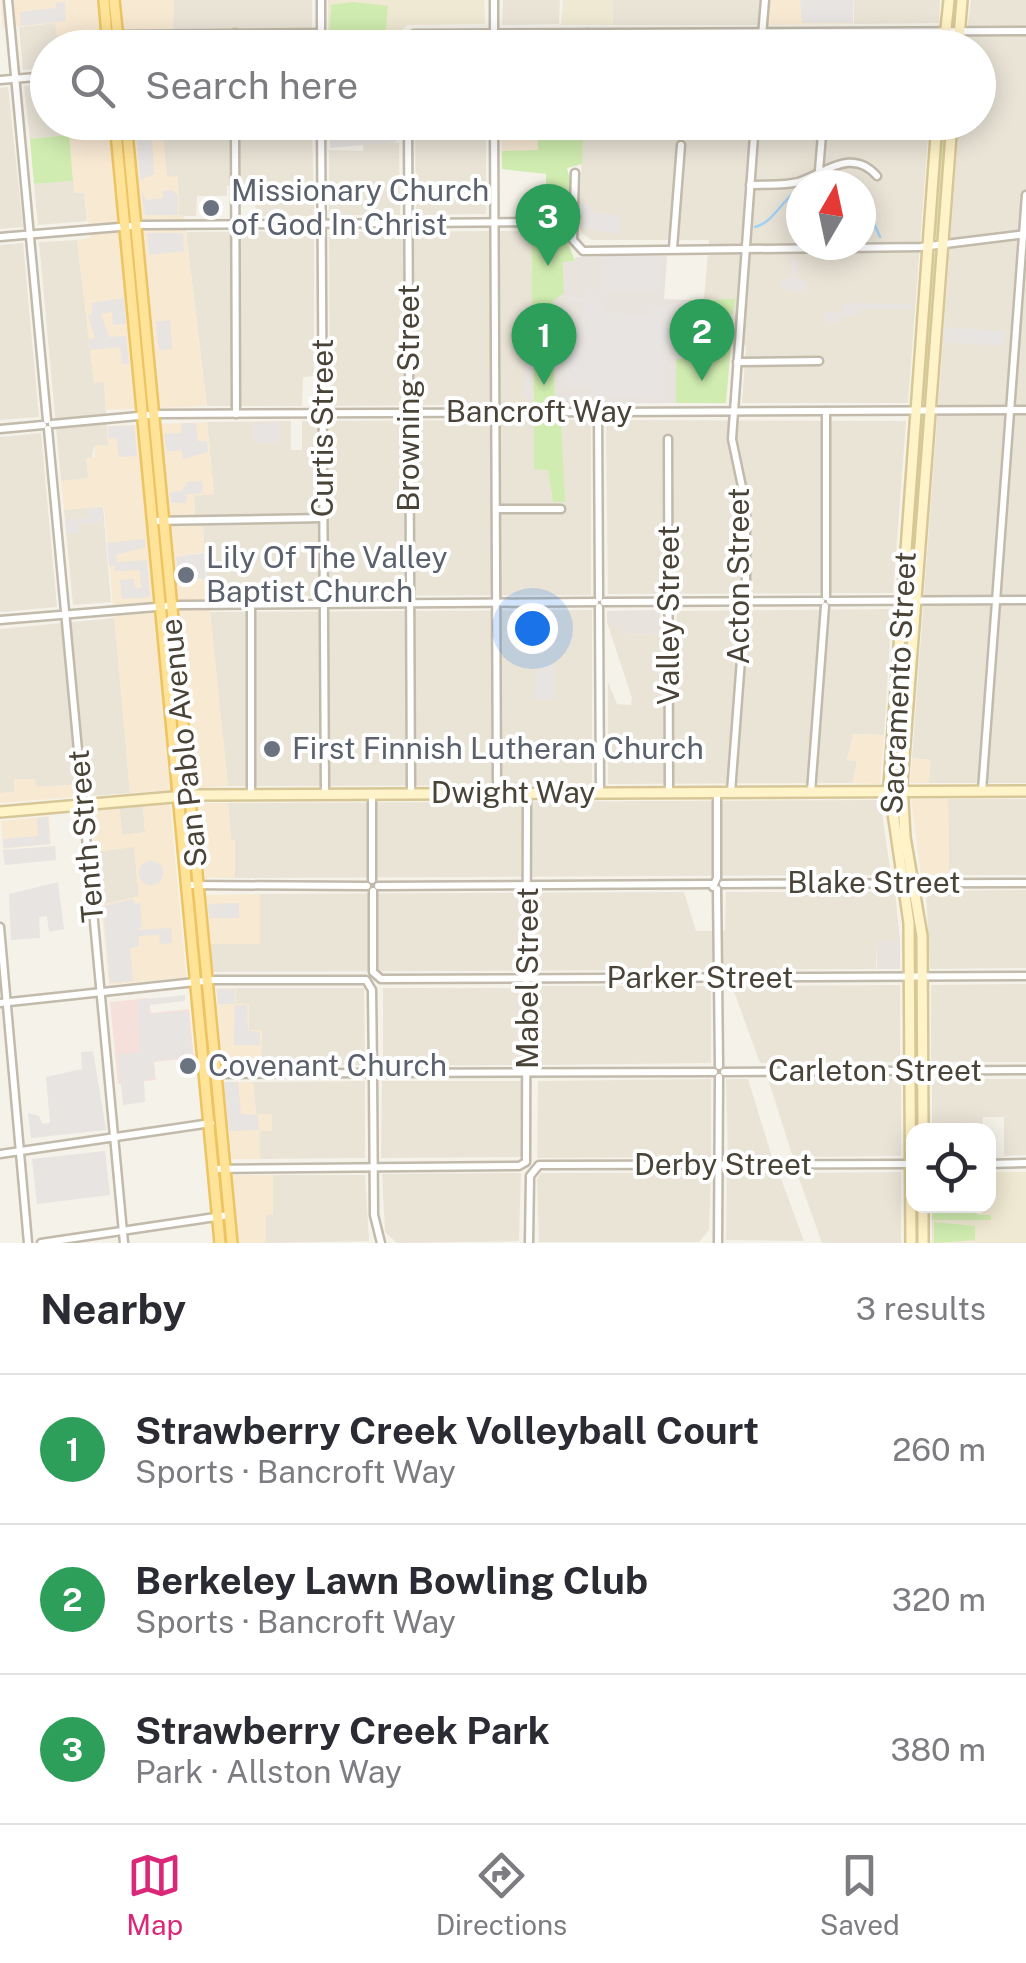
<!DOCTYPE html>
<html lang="en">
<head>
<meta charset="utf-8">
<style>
	:root { --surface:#fff; --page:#f2f2f3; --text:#2b2b33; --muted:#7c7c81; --line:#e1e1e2; --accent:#db2777 }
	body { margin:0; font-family:"Public Sans",sans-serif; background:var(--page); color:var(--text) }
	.controls { position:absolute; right:30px; bottom:30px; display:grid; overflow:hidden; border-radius:20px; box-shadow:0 5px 25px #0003 }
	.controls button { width:90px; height:90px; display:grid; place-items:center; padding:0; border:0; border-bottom:2px solid var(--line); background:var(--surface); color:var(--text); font:50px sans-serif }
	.compass { position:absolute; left:786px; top:170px; width:90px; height:90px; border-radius:50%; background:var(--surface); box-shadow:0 5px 25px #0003; rotate:9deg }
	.you { position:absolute; left:532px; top:628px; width:35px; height:35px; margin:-25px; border:8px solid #fff; border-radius:50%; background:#1a73e8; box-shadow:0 0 0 15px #1a73e833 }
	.badge { display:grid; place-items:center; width:65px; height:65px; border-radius:50%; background:var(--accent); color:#fff; font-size:32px; font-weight:700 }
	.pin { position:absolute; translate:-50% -82px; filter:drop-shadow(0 2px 5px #0008) }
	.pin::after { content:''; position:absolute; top:52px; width:35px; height:30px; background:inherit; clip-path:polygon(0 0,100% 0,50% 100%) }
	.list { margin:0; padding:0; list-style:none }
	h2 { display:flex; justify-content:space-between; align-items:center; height:130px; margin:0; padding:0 40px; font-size:42px }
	h2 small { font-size:32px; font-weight:400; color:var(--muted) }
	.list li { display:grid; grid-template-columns:65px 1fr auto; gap:30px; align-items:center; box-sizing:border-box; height:150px; padding:0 40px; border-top:2px solid var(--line) }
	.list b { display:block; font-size:38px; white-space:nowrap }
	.list p { margin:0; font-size:32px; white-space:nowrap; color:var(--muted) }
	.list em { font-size:32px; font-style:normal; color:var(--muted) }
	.icon { flex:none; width:55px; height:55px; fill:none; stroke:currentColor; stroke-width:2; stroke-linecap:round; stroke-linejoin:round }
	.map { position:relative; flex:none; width:1026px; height:1243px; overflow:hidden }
	.search { position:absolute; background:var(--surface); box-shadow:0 5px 25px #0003; left:30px; right:30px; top:30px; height:110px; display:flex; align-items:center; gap:25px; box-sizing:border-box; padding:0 35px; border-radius:55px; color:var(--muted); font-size:38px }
	.sheet { height:580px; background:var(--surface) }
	nav { display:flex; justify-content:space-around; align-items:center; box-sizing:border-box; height:140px; border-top:2px solid var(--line); background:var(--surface); font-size:28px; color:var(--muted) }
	nav a { display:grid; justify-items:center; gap:5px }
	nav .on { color:var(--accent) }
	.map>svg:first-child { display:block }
	.residential { fill:#eae4d7; fill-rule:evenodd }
	.commercial { fill:#f8e9d3 }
	.industrial { fill:#e8e3dd }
	.education { fill:#efe8d2 }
	.medical { fill:#f6e0dc }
	.green { fill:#d0ecb0 }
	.parking { fill:#e7e4e1 }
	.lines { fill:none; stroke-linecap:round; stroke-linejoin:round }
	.stream { stroke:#a2d2f5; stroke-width:2.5 }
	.street-casing { stroke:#c2baab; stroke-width:11 }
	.secondary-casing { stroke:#d8c796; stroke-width:14 }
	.primary-casing { stroke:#ecc461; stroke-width:14 }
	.street { stroke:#fff; stroke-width:6 }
	.secondary { stroke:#fff3c9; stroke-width:9 }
	.primary { stroke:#ffe398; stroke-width:9 }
	.worship-dot { fill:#6b7280; stroke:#fff; stroke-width:4 }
	.labels { text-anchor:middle; stroke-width:8; stroke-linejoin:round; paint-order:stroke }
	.worship-label { font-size:30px; fill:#5b616d; stroke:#fff; text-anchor:start }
	.street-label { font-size:30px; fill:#4a4337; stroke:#fff }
</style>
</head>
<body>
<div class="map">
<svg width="1026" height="1243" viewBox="0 0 1026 1243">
	<rect width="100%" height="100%" fill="#f5f2e9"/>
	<g class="residential">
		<path d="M174,0H312V47L172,48Z"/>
		<path d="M503,0H560L559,24L502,25Z"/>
		<path d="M612,0H759V25H613Z"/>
		<path d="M854,0H940L939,23L854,24Z"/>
		<path d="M971,0H1026V783H929L930,760L912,758L959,123L978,122V48L965,47Z"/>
		<path d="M56,23L58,47L48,48L47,67L23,70L19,27Z"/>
		<path d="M935,40V48H769V41Z"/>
		<path d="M590,41H754V48H589Z"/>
		<path d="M47,84L48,122L68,123L69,135L30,139L24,86Z"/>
		<path d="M8,87L23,227L0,229V88Z"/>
		<path d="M166,123H312L314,216H256L254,186H227V196H197L196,216H179L178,177L167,178L163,138L167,137Z"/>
		<path d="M415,123H486V214L416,215Z"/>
		<path d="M584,123H929L908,403H742L746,345H686L687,324H703L704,314H733L734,299H704L709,240H592L583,234L578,225ZM801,185H861V245H801Z"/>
		<path d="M364,143H399L400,215H329V150L363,151Z"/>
		<path d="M73,181L75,193L84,192L87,221L38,225L34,184Z"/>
		<path d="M314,231V376L303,377L302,406H207L186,232Z"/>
		<path d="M531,231L534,404L330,406L329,232Z"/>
		<path d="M77,240L94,382H104L108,445L94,446L88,479L61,481L39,242Z"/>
		<path d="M23,243L39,417L0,420V245Z"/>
		<path d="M534,420V469H548L553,501H564L561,420H591V595L208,596L203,527L195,526L194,495L214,494L207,422L291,421V450H302V421Z"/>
		<path d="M606,420L906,421L893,593L608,594Z"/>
		<path d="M41,433L57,607L0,612V437Z"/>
		<path d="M103,506L111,602L73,605L64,510Z"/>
		<path d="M892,609L884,735L853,734L847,760L857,761L853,783L608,784V682L617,704L631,705L632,698L607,622L620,628V634L676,635L677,611Z"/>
		<path d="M592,610V785L228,786L209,612Z"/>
		<path d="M115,618L130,793L90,796L89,784L35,787L14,780V792L0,793V629Z"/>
		<path d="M948,799H1026V875H949Z"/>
		<path d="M880,800L891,875L235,878V840H231L228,803Z"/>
		<path d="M143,805L145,832L122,835L119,808Z"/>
		<path d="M134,846L139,897L101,905L95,852Z"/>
		<path d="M1026,890V968L930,969L926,891Z"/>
		<path d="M684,892L696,931H725L726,892H895L900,940H876V969L213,972L211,944H260V894Z"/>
		<path d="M1026,984V1062H931V985Z"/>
		<path d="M900,985V1062L760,1063L732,986Z"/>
		<path d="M536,986H711V1063L537,1065Z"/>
		<path d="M236,988H364L365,1065H261V1031L249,1030L236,1004Z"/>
		<path d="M383,988H521V1065L383,1066Z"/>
		<path d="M711,1079V1157L537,1158L538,1081Z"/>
		<path d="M726,1079H748L772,1157L728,1156Z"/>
		<path d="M768,1079H901V1156L793,1157Z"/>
		<path d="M932,1079H1026V1155L1004,1156V1117H983L982,1130H932Z"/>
		<path d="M365,1081V1158L260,1159L259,1130L272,1115L256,1114L253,1082Z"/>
		<path d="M382,1081H521V1157L381,1158Z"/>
		<path d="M901,1172V1243H822L797,1173Z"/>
		<path d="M521,1173L519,1241L397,1243L385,1232L382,1174Z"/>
		<path d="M541,1173H711L709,1230L699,1242H539L537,1179Z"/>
		<path d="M727,1173H779L804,1241L726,1240Z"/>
		<path d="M273,1175H365L369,1241L266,1243V1214H273Z"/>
	</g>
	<g class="commercial">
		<path d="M1,0H174L172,47H58L55,23L3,28Z"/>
		<path d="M759,0H854L853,24L759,25Z"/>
		<path d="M68,123H166L168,138H163L167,177L178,176L179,215L184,216L207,406L106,410L104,382L94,383L77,240L90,238L84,193H74Z"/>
		<path d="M502,123H538V150L502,151Z"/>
		<path d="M207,422L214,494L194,496L195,526H202L205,552L176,557L178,582L207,579L228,786L130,793L104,507L64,510L61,481L88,478L86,458L95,457L94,446L108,445L107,426Z"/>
		<path d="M853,734L884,735L880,784L853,783L857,761L847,760Z"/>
		<path d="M912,758L931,760L929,783H910Z"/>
		<path d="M14,779H35L36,787L73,785L74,797L0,803V793L14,792Z"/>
		<path d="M911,799H948L949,875H921Z"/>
		<path d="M170,803L186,977L109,985L101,905L139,896L134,847L95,852L91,811L119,808L123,835L145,832L143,805Z"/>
		<path d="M198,803H228L231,839L235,840V878H205Z"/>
		<path d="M49,816L51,844L3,849L1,821Z"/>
		<path d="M260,894V944H211L206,895Z"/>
		<path d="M216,988H236V1003L249,1004V1030H262L261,1065H222Z"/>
		<path d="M224,1082H253L256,1114H272V1131H259L260,1159H232Z"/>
		<path d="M232,1175H273V1214L266,1215V1243H238Z"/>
	</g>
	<g class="industrial">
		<path d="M667,256L664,299L689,300L685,359L676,360V403L555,404L553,300L564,293L563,262L575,261V257Z"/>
		<path d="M660,610L661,635L620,634L619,628L607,622V611Z"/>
		<path d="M876,940H900V969H877Z"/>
	</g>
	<g class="education">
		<path d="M328,0H484L485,24L407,25L400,33L399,47H328Z"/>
		<path d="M563,0H612L613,25H561Z"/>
		<path d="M989,1172H1026V1243H932V1206H988Z"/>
	</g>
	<path class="medical" d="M149,998L151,1013L189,1009L194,1058L154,1062L156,1080L118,1084L110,1002Z"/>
	<g class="green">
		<path d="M352,2L388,6L385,38L329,35L331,5Z"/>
		<path d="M533,36L583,38L582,48L531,47Z"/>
		<path d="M538,123H584L582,164L567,168L571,183L567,240L575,261L563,262L564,293L553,301L555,404H534L531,231L546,230V174L502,169V151L538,150Z"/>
		<path d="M940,123H949L940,236L932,237Z"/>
		<path d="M69,135L73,181L34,184L30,139Z"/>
		<path d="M938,254L927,401H919L931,255Z"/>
		<path d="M735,299L733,314H705L703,324H687L689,300Z"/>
		<path d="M686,345H731L726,403H676V359H685Z"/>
		<path d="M919,418L926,419L913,591L906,592Z"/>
		<path d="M534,420H561L565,502H553L548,470L534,469Z"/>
		<path d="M904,609H911L896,772Z"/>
		<path d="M932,1206H976L977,1215H991V1220H932Z"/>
		<path d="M934,1222L975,1226V1240L934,1243Z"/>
	</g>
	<g class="parking">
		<path d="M800,0H853V23H802Z"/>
		<path d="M65,2L66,21L21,26L20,12L56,8V3Z"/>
		<path d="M330,123H396V142L330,148Z"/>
		<path d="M152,137L154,174L140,180L137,138Z"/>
		<path d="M141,190L146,200L163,198V191L172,190L178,195V215H145Z"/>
		<path d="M585,201L596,213L620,215L619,235L583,228L581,204Z"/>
		<path d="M147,233H183L184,251L149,255Z"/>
		<path d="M602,256H663L661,290L601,291Z"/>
		<path d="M791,259L798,260L796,279H806L805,289L799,293L781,288V279H791Z"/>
		<path d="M584,288L591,289V301L599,302L607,312L651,317L653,308L680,307L679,319L684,320L681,350H664L662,399L591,396L590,387L564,386L566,322L581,323L585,303L567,301V296L583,297Z"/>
		<path d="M124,298L126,324L113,325L112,312L101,314L109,337L126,336L129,364H122L120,347L90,350L89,339L95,338L88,315L92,314V303Z"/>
		<path d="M844,303L912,304L911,309H859L858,315L842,316L841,322H825V312H843Z"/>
		<path d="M527,306H532L531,401L524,396L527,354V348L521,347V312L527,311Z"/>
		<path d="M170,320L172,349L159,350L156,322Z"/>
		<path d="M945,327L1004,331L1002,346L944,342Z"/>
		<path d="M279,422V443H254V424Z"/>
		<path d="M182,423H196L198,441H207L208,452L183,459L182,450L167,451L164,434L181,433Z"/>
		<path d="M134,425L137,456L119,457L116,438H108V427Z"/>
		<path d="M202,481L203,493L187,494L186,503H171L170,493L182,491L187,482Z"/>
		<path d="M101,507L103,522L78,524L79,533L67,534L66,519L89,517V509Z"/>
		<path d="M145,539V547L116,555L117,562L147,560L150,597L122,599L120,580L134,579L135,588H141L140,570L115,571V566H109L107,543Z"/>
		<path d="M204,553L206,579H195L194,568L177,569L176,557Z"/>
		<path d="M537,664H554V700L534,699Z"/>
		<path d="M48,817L50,844L4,848L3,839L38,836L37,818Z"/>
		<path d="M55,846L56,860L5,865L3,850Z"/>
		<circle cx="151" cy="873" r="12"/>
		<path d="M58,882L64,929L49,932L47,916L39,917L40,938L11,940L9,894Z"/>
		<path d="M133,899L136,905L140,902L142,926L137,930L171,928L172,943L160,944L159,935L139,936V946L130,948L133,981L110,983L103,906Z"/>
		<path d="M239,903V918H209L208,904Z"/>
		<path d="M217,989H235V1005H247L248,1031L260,1032V1045H234L235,1004H218Z"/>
		<path d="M185,995V1001L149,1005V1014L188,1011L192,1057L153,1061L154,1078L144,1080L145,1102L123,1105L118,1055L140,1052L138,1000Z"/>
		<path d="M93,1051L106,1130L31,1138L28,1113L39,1116L42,1124L50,1123L46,1077L82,1069L81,1052Z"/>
		<path d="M224,1082H238L241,1114L258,1115L259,1130L229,1131Z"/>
		<path d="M105,1151L110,1195L37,1204L32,1159Z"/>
	</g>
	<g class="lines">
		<g class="stream">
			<path d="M542,122L553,132L567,122"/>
			<path d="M587,125C599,129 607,124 619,123C629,123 677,130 684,135"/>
			<path d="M861,195L880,237"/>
			<path d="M755,227C775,222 782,198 801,188"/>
		</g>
		<g class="street-casing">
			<g id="street">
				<path d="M8,0L47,420"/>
				<path d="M321,0V48"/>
				<path d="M494,0V48"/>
				<path d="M118,35L321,33"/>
				<path d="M235,48V33"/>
				<path d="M407,48L408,39L414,34L1026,31"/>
				<path d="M586,48L587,33"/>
				<path d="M761,48L765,0"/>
				<path d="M0,80L48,76"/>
				<path d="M235,122L236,414"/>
				<path d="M321,122L325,794"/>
				<path d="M408,122L411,794"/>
				<path d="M494,122L497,793"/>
				<path d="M126,131L235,130"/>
				<path d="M819,170L822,135"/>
				<path d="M575,173L573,240L583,251L921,247L1026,234"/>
				<path d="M750,185C766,184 784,186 798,182C825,173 852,147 877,176"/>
				<path d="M0,237L143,225L544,222"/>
				<path d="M673,248L681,145"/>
				<path d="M737,362L819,361"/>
				<path d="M598,412L599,598"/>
				<path d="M52,424L160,414L1026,410"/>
				<path d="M0,429L43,425"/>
				<path d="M48,429L124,1243"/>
				<path d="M668,439L669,792"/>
				<path d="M496,509H561"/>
				<path d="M152,521L323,518"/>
				<path d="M826,597V411"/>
				<path d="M830,601L1026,600"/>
				<path d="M604,602L821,601"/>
				<path d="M251,604V794"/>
				<path d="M599,607L600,793"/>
				<path d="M0,620L180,605L595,602"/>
				<path d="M982,791L1026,195"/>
				<path d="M731,792L746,593V506L732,439L755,122"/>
				<path d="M811,792L825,606"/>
				<path d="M372,794V880"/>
				<path d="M723,884L1026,883"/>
				<path d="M187,885L367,886"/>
				<path d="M378,886L712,884"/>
				<path d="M713,887L717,878V792"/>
				<path d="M717,889L719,1066"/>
				<path d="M373,891V972L381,979L1026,976"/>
				<path d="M0,927L28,1243"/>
				<path d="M0,1003L214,980H366L372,990L373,1068"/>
				<path d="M724,1072L1026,1070"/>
				<path d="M378,1073L714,1072"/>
				<path d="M215,1074L368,1073"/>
				<path d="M373,1078L374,1215L381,1243"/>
				<path d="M0,1154L211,1123"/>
				<path d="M988,1164L1026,1163"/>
				<path d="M213,1169L519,1166L526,1162L527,793"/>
				<path d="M41,1243L229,1215"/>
				<path d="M529,1243L530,1176L539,1165L912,1164"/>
				<path d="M718,1243L719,1077"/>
			</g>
		</g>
		<g class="secondary-casing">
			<g id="secondary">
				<path d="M944,48L949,0"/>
				<path d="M958,48L962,0"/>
				<path d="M0,812L196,795L1026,791"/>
				<path d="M923,1130L922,936L905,837L902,784L952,122"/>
				<path d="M923,1206V1243"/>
				<path d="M911,1243L909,923L889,785L937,122"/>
			</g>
		</g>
		<g class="primary-casing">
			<g id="primary">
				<path d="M104,0L108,48"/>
				<path d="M114,0L119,48"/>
				<path d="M115,122L220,1243"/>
				<path d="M126,122L232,1243"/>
			</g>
		</g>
		<use href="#street" class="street"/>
		<use href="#secondary" class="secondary"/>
		<use href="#primary" class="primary"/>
	</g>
	<g class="worship-dot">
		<circle cx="211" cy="208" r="10"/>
		<circle cx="186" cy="575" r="10"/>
		<circle cx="272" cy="749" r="10"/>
		<circle cx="188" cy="1066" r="10"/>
	</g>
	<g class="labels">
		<g class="worship-label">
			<text x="231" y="201">Missionary Church<tspan x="231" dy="34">of God In Christ</tspan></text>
			<text x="206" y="568">Lily Of The Valley<tspan x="206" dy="34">Baptist Church</tspan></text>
			<text x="292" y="759">First Finnish Lutheran Church</text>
			<text x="208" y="1076">Covenant Church</text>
		</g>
		<g class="street-label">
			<text transform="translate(409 398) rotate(-90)" y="10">Browning Street</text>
			<text x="539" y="422">Bancroft Way</text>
			<text transform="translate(323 428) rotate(-90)" y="10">Curtis Street</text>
			<text transform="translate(739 576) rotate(-90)" y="10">Acton Street</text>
			<text transform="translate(669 615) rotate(-90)" y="10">Valley Street</text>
			<text transform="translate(899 683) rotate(-87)" y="10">Sacramento Street</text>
			<text transform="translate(184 743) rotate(-96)" y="10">San Pablo Avenue</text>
			<text x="513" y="803">Dwight Way</text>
			<text transform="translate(86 836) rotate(-95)" y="10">Tenth Street</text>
			<text x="874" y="893">Blake Street</text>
			<text transform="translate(528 978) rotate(-90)" y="10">Mabel Street</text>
			<text x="700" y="988">Parker Street</text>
			<text x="875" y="1081">Carleton Street</text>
			<text x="723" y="1175">Derby Street</text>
		</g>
	</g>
</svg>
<div class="controls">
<button><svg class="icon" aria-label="locate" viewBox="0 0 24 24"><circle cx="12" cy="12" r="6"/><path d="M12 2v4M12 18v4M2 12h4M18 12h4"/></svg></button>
</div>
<svg class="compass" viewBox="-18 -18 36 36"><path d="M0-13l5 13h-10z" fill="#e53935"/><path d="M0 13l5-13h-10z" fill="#7c7c81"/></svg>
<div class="you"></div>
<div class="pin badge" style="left:544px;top:385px;background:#2e9e5b">1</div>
<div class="pin badge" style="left:702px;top:381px;background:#2e9e5b">2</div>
<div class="pin badge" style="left:548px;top:266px;background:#2e9e5b">3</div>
<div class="search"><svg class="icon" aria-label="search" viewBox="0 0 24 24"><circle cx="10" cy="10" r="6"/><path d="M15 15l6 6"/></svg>Search here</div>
</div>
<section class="sheet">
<h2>Nearby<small>3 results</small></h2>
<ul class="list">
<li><span class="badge" style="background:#2e9e5b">1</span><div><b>Strawberry Creek Volleyball Court</b><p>Sports · Bancroft Way</p></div><em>260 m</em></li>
<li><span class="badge" style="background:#2e9e5b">2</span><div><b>Berkeley Lawn Bowling Club</b><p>Sports · Bancroft Way</p></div><em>320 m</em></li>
<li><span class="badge" style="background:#2e9e5b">3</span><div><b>Strawberry Creek Park</b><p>Park · Allston Way</p></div><em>380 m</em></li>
</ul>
</section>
<nav>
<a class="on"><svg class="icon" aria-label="map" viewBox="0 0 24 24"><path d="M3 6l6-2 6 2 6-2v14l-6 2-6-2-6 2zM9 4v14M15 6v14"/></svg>Map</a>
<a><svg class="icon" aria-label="directions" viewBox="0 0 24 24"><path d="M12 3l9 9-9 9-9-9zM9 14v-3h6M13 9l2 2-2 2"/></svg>Directions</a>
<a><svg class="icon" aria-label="saved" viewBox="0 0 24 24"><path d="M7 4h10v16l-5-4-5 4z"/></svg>Saved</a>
</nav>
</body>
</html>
